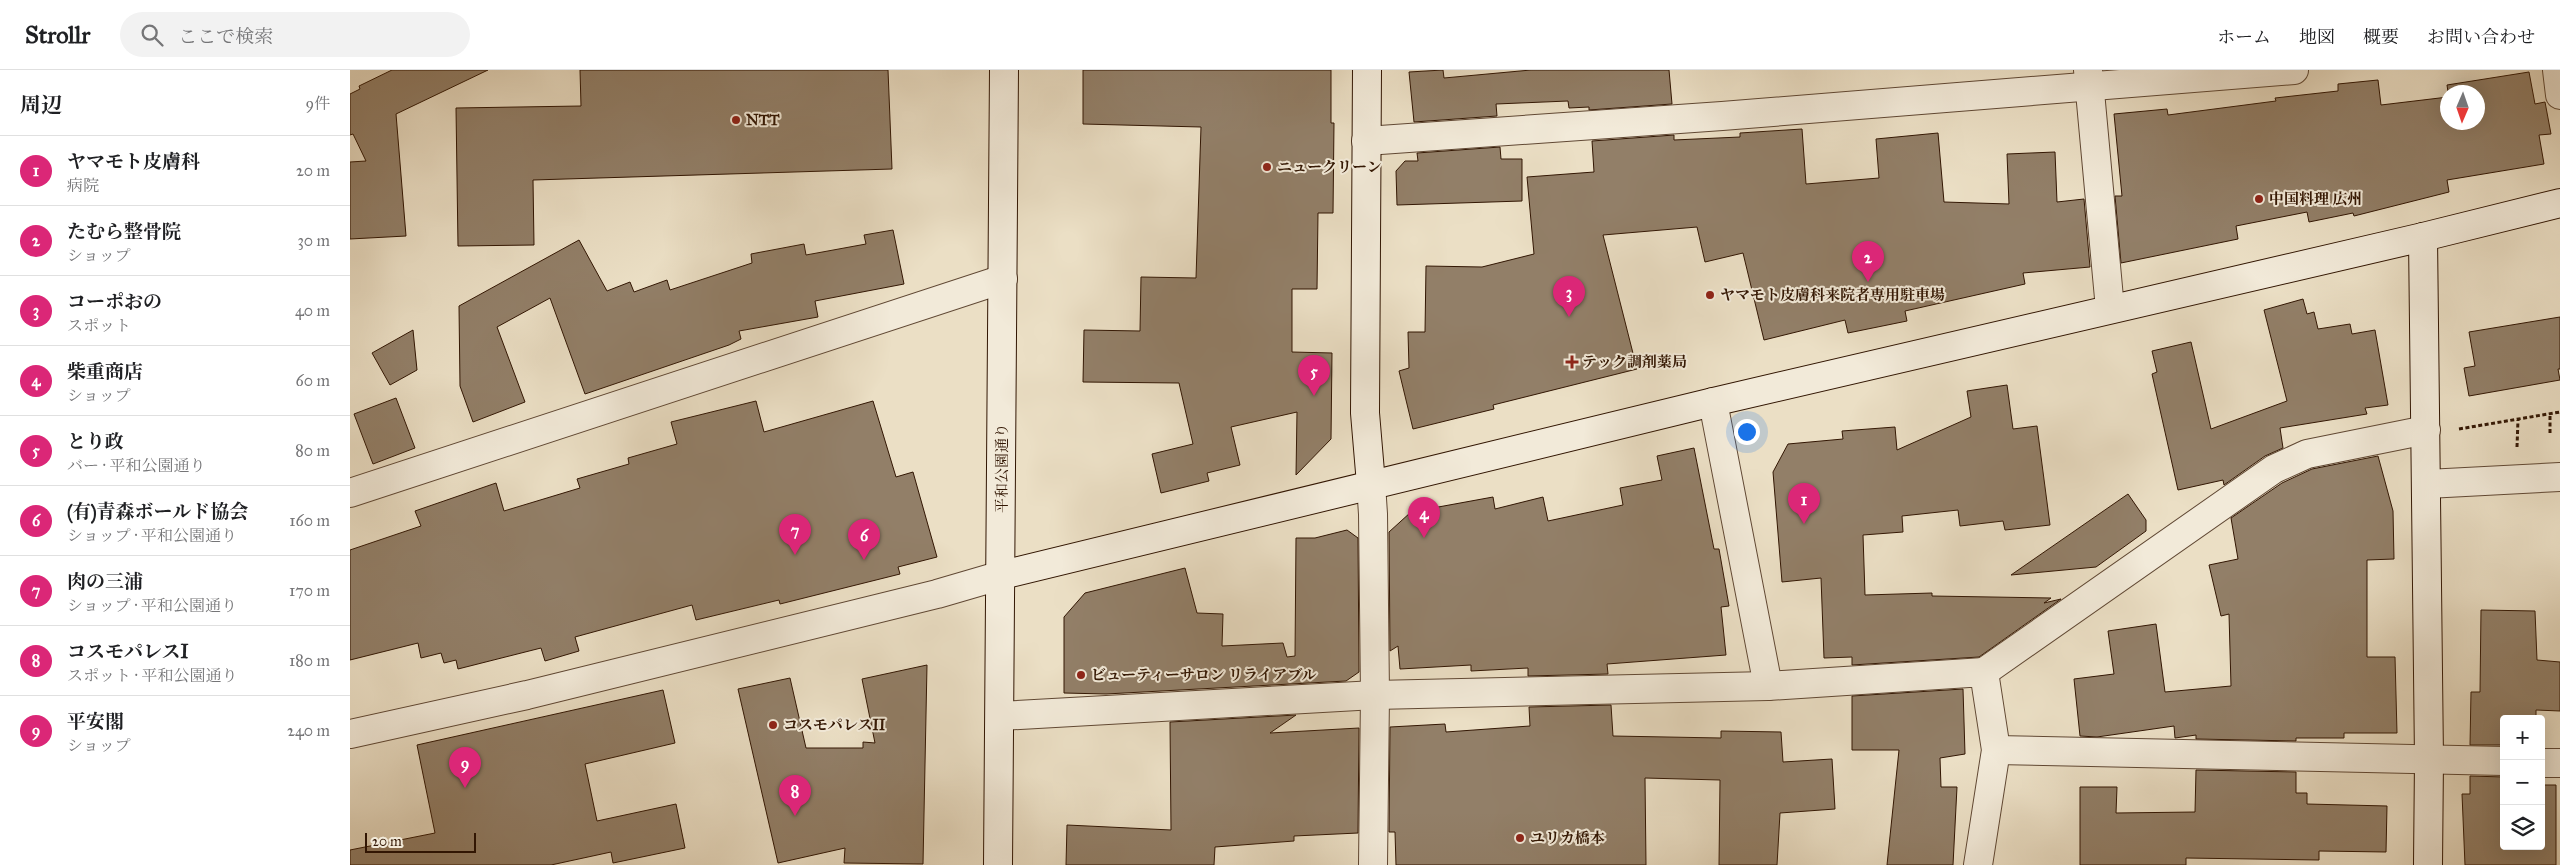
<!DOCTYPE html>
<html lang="ja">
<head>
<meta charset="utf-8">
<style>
	:root { --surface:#fff; --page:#f2f2f2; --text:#202124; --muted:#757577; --line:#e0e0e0; --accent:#db2777 }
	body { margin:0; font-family:"IM FELL Great Primer","Noto Serif JP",serif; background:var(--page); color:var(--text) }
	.controls { position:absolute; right:15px; bottom:15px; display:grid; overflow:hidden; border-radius:5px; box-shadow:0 5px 20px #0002 }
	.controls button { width:45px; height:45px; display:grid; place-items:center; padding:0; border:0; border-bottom:1px solid var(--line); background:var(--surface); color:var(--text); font:25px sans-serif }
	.compass { position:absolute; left:2090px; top:15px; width:45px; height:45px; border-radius:50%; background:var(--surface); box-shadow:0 5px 20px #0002; rotate:182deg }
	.scale { position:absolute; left:15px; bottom:12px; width:111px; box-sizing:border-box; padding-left:5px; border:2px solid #321603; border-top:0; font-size:14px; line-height:18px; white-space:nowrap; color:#321603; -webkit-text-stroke:4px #f2ead9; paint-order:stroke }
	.you { position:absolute; left:1396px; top:361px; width:18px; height:18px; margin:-12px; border:4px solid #fff; border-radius:50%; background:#1a73e8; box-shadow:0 0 0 8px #1a73e833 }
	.badge { display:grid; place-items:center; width:32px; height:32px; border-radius:50%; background:var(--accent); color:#fff; font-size:16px; font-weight:700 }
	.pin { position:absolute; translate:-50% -41px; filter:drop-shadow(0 1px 2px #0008) }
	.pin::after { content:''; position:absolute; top:26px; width:18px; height:15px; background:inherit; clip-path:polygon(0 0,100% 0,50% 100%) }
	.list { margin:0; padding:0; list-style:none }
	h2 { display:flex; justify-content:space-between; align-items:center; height:65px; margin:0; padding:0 20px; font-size:21px }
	h2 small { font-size:16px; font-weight:400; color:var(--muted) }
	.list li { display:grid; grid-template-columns:32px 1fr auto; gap:15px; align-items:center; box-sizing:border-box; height:70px; padding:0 20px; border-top:1px solid var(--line) }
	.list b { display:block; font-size:19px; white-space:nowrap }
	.list p { margin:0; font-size:16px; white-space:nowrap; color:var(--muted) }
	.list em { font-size:16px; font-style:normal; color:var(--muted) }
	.icon { flex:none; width:28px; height:28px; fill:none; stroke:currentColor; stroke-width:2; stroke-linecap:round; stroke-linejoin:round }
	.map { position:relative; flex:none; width:2210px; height:795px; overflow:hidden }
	header { display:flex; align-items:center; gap:30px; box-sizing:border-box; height:70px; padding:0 25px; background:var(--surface); border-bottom:1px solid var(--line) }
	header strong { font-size:24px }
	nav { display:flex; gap:28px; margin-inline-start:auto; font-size:18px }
	.search { width:350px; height:45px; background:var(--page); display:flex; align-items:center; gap:12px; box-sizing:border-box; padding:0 18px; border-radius:28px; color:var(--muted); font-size:19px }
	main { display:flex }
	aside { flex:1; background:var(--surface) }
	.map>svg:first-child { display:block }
	.building { fill:#927f68; stroke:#321603 }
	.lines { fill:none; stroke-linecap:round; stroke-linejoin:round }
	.street-casing { stroke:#604834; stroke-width:30 }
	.secondary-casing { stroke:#321603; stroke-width:30 }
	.path { stroke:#321603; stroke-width:3; stroke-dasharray:4 2.5; stroke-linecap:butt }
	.street { stroke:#f2ead9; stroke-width:28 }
	.secondary { stroke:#f2ead9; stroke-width:28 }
	.poi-dot { fill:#8f2418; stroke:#f2ead9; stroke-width:2 }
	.labels { text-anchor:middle; stroke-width:4; stroke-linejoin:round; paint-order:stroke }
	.poi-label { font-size:15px; font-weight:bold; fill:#321603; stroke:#f2ead9; text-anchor:start }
	.street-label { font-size:15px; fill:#321603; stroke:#f2ead9 }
</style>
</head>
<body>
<header>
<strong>Strollr</strong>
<div class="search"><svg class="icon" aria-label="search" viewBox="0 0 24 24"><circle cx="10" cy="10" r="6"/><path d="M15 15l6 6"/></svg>ここで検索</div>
<nav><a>ホーム</a><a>地図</a><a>概要</a><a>お問い合わせ</a></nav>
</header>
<main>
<aside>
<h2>周辺<small>9件</small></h2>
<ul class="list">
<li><span class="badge">1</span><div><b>ヤマモト皮膚科</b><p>病院</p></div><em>20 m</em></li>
<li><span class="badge">2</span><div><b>たむら整骨院</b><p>ショップ</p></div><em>30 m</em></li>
<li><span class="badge">3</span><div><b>コーポおの</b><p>スポット</p></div><em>40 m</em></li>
<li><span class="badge">4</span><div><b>柴重商店</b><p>ショップ</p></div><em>60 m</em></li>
<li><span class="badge">5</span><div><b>とり政</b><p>バー · 平和公園通り</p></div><em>80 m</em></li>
<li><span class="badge">6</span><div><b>(有)青森ボールド協会</b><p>ショップ · 平和公園通り</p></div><em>160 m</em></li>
<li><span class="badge">7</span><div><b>肉の三浦</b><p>ショップ · 平和公園通り</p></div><em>170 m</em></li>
<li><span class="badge">8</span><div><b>コスモパレスI</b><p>スポット · 平和公園通り</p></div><em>180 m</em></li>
<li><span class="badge">9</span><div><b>平安閣</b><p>ショップ</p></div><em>240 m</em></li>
</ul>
</aside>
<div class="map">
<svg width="2210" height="795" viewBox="0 0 2210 795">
	<rect width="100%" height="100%" fill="#ebdfc5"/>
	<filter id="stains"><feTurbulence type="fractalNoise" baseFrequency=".004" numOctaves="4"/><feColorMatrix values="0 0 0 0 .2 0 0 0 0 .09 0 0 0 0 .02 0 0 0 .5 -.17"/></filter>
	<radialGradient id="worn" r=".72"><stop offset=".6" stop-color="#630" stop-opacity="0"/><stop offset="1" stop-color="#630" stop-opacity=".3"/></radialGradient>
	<g class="building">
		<path d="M42,0H138L46,44L56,166L0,169V92L16,91L3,64L0,65V24L10,19L9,16Z"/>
		<path d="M230,0H538L542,99L183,110L184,175L108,176L106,38L231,36Z"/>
		<path d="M733,0H981V53H984L983,143H968L967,219H942V282L982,283L981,369L946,405L947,342L881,357L890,395L857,403L859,411L811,423L802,384L843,374L829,313L733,312L734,260L790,261L791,207L846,208L851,57L733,54Z"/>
		<path d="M1093,0L1094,8L1181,0H1319L1322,34L1239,40V37L1219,38L1218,31L1146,34L1147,46L1064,52L1059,2Z"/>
		<path d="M2179,2L2185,34L2195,32L2201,64L2189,65L2194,94L2097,110L2099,122L2004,146L2003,143L1959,152L1957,142L1886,156L1888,169L1771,193L1765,126H1772L1764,44L1817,39L1818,45L1926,31L1925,28L1988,21V14L2028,10L2031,35L2098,27V52H2128V22H2098L2097,15Z"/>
		<path d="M1452,59L1456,114L1529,108L1526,69L1588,63L1594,132L1659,134L1657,84L1705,82L1707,132L1734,129L1740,197L1673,203L1675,214L1555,241L1557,251L1498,263L1495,250L1414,270L1393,183L1355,192L1347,157L1253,165L1287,299L1143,335L1144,339L1063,359L1049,301L1059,298L1058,262H1075L1076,196L1132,197L1184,184L1177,107L1244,102L1242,71L1324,65V70L1390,67V63Z"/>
		<path d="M1150,77L1151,89H1172V131L1047,135L1046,101L1055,91H1068L1067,83Z"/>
		<path d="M543,160L554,214L465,231L468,247L389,261L391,269L379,275L235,324L200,228L147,257L175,332L123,352L110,316L109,236L229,170L257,221L280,212L284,222L317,210L320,220L402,193L401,184L454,174L456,185L516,174L514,165Z"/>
		<path d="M1953,229L1957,244L1964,242L1968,259L2000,254L2002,264L2025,260L2038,335L2015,338L2017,344L1930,358L1933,378L1915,386L1874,415L1873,410L1828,420L1802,304L1807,302L1802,281L1841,272L1861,359L1937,331L1914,240Z"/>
		<path d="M2210,247V299H2208L2210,310L2119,326L2114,298L2125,296L2119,262Z"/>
		<path d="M63,260L67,300L40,315L22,283Z"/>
		<path d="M1657,315L1663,359L1687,356L1700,455L1655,460L1653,451L1610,456L1608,440L1552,446L1553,462L1513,465L1515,525L1582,523V526L1701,528L1694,533L1711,529L1629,587L1502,595V587L1474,588L1471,508L1432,512L1423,402L1438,374L1493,369L1492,361L1545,357L1547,380L1621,347L1617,321Z"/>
		<path d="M46,328L65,378L23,394L4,344Z"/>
		<path d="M406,331L414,362L523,331L546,407L563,402L587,487L548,497L550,504L430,534L429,530L346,550L342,535L225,567L229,581L195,591L191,578L108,599L106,590L94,593L91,583L71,588L68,573L0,590V480L71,456L65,441L146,413L154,441L230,418L227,409L279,394L278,388L327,374L321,352Z"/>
		<path d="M1344,378L1364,479H1369L1379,536L1371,537L1376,585L1257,594L1258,604L1178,606V598L1121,601V595L1050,599L1048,576L1040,581L1039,462L1061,442L1143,427L1145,439L1193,427L1198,451L1273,435L1270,418L1312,410L1307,386Z"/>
		<path d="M2028,386L2043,441L2044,489L2017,490V587H2045L2047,663H1994V668H1946V671L1846,669V665L1825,668L1824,656L1747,667L1730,666L1724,609L1764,604L1758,561L1806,554L1815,622L1881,616L1879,544L1871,546L1859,495L1888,489L1881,448L1932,413L1962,399Z"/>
		<path d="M1778,424L1796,450V461L1746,497L1661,505Z"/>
		<path d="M997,460L1008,468L1009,602L996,611L756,624L714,623V547L735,523L835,498L847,543L873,544L872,576L933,573L937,587L945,586L946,468H965Z"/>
		<path d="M2131,540L2185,541L2187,590L2210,592V641L2186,640V649H2154V675H2120L2121,622H2130Z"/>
		<path d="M577,595L573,794L494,793L495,778L428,793L388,619L440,608L456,678H513V672L525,673L512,609Z"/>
		<path d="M1613,619L1615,684L1590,688L1591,717H1607L1603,795H1537L1549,680H1502V626Z"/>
		<path d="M313,620L325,673L235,694L247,751L326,734L335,778L263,793L261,782L201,795H0V780L85,763L67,675Z"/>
		<path d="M1261,635L1263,666L1371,668V661L1431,662L1433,692L1482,689L1485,739L1430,743L1427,795H1369L1370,710L1295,708L1296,795H1046L1045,762H1039L1040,657L1095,654L1096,662L1180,656L1179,637Z"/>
		<path d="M946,645L920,663L1009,658L1008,763L944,766V771L865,777L864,795H716L717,755L821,760L820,652Z"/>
		<path d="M1846,700L1946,702V723H1957V734L2037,736L2036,782L1969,781V790L1836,788V795H1730V717H1767L1766,743L1845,742Z"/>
		<path d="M2120,706L2154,707V776H2191V715H2206V795H2115L2112,724H2120Z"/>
	</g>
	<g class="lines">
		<g class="street-casing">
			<g id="street">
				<path d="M1738,0L1760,239"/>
				<path d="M2207,0L2210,25"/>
				<path d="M1016,71L1372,46L1944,0"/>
				<path d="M1363,332L1418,616"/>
				<path d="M1021,414L1023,444L1025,625L1023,795"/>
				<path d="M2077,414L2210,407"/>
				<path d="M0,423L653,209"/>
				<path d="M1634,602L1924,399L1957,384L2076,360"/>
				<path d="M650,646L1025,625L1418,616L1634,602L1646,680L1628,795"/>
				<path d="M0,664L177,625L587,524L652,505"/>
				<path d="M1646,680L2154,691"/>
				<path d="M2191,693H2210"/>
			</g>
		</g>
		<g class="secondary-casing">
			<g id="secondary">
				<path d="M1017,0L1015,343L1021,414"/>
				<path d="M2073,167L2079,689L2078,795"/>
				<path d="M652,505L1363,332L2073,167L2210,133"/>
				<path d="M648,795L654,0"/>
			</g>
		</g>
		<g class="path">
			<path d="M2109,359L2210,342"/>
			<path d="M2200,363V344"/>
			<path d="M2167,377L2168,350"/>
		</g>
		<use href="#street" class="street"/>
		<use href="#secondary" class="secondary"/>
	</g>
	<g class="poi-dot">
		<circle cx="386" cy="50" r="5"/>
		<circle cx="917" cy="97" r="5"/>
		<circle cx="1909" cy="129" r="5"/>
		<circle cx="1360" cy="225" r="5"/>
		<path d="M1219.5 284.5h5v5h5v5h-5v5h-5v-5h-5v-5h5z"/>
		<circle cx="731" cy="605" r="5"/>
		<circle cx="423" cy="655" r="5"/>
		<circle cx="1170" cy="768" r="5"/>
	</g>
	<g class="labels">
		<g class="poi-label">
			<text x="396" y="55">NTT</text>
			<text x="927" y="102">ニュークリーン</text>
			<text x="1919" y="134">中国料理 広州</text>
			<text x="1370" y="230">ヤマモト皮膚科来院者専用駐車場</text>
			<text x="1232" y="297">テック調剤薬局</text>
			<text x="741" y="610">ビューティーサロン リライアブル</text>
			<text x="433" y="660">コスモパレスII</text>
			<text x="1180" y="773">ユリカ橋本</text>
		</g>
		<g class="street-label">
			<text transform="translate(652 398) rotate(-90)" y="5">平和公園通り</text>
		</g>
	</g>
	<rect width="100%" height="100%" filter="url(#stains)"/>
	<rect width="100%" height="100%" fill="url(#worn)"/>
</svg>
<div class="controls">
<button>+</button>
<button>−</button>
<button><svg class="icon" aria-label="layers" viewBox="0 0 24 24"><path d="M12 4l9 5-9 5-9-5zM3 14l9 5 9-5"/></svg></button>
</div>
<svg class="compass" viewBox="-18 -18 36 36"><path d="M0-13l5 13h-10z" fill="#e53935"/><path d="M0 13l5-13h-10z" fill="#757577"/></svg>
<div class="scale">20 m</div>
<div class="you"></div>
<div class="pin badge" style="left:1454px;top:454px">1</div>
<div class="pin badge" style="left:1518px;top:212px">2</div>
<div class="pin badge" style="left:1219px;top:247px">3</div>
<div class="pin badge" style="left:1074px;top:468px">4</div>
<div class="pin badge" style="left:964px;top:326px">5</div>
<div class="pin badge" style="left:514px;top:490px">6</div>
<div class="pin badge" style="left:445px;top:485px">7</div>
<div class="pin badge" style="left:445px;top:746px">8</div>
<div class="pin badge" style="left:115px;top:718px">9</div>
</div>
</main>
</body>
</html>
